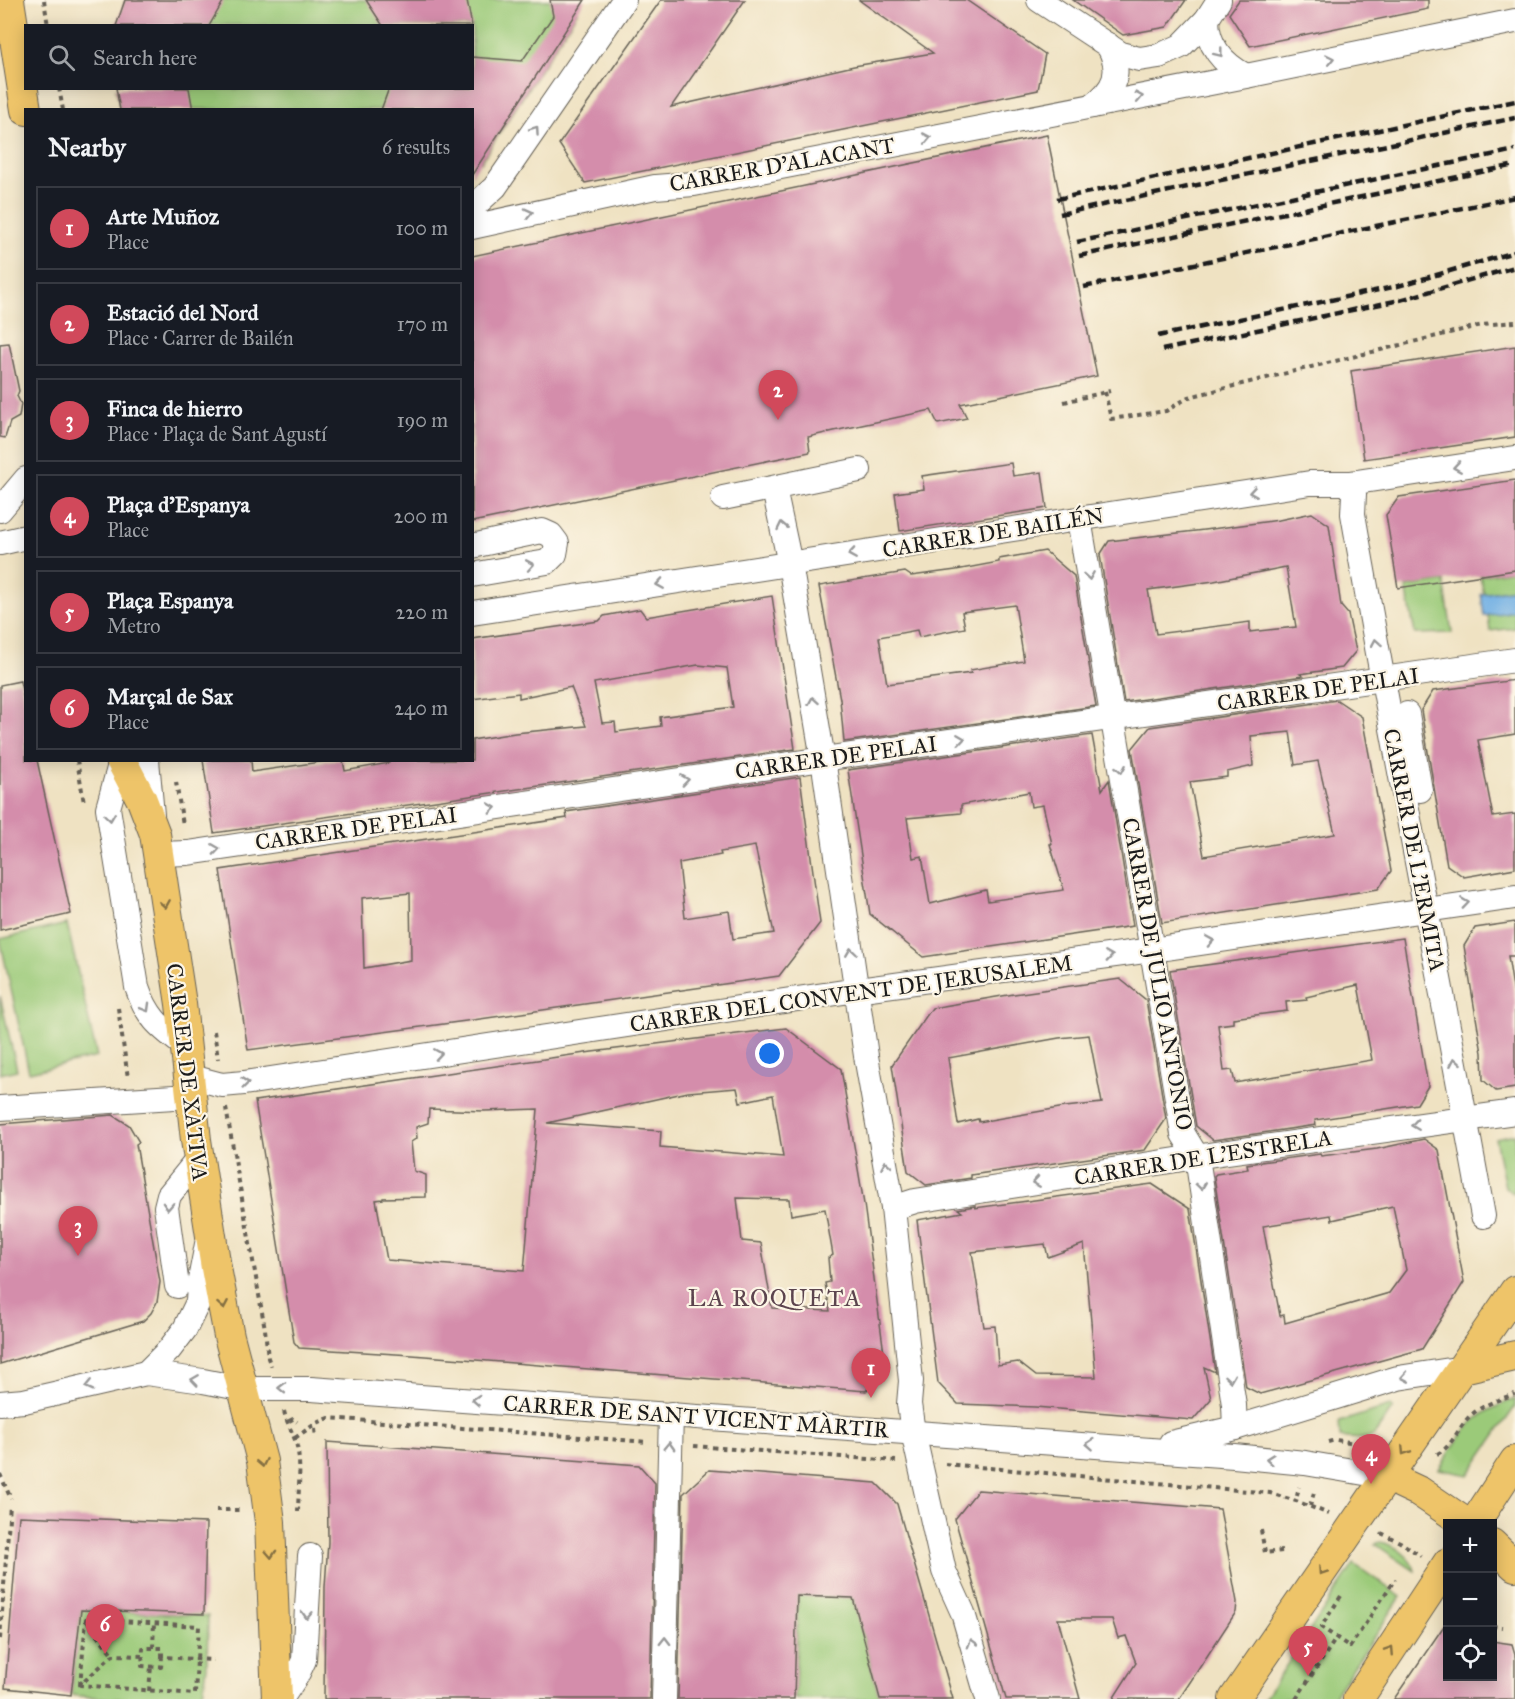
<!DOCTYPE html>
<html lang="en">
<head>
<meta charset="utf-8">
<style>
	:root { --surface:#171b24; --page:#242831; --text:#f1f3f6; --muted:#9ea1a6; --line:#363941; --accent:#d1495b }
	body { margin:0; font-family:"IM FELL Great Primer",serif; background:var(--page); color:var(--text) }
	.controls { position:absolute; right:18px; bottom:18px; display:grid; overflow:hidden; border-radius:0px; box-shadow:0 3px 15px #0003 }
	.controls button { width:54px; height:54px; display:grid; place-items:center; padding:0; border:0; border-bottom:2px solid var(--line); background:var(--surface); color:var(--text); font:30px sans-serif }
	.you { position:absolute; left:770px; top:1054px; width:21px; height:21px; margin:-15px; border:4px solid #fff; border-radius:50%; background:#1a73e8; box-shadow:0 0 0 9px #1a73e833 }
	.badge { display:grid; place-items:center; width:39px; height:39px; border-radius:50%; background:var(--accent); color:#fff; font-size:20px; font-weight:700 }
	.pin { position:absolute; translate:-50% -50px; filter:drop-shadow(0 2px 3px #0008) }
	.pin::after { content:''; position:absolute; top:32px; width:21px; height:18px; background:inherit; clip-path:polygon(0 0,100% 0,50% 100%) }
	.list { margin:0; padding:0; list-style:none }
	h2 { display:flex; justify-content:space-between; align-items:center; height:78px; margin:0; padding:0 24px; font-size:26px }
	h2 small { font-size:20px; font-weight:400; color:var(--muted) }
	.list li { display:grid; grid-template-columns:39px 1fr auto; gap:18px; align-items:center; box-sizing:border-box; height:84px; margin:0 12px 12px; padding:0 12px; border:2px solid var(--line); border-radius:0px }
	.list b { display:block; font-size:22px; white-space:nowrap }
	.list p { margin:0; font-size:20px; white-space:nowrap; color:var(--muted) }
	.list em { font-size:20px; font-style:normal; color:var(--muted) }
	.icon { flex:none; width:33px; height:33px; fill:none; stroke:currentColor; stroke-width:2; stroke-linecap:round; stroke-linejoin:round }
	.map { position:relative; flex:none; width:1515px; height:1699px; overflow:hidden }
	.search { position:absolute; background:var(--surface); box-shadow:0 3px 15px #0003; left:24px; top:24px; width:450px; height:66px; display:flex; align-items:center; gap:15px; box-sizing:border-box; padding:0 21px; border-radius:0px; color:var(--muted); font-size:22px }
	.panel { position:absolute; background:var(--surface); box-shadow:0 3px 15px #0003; left:24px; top:108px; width:450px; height:654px; border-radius:0px }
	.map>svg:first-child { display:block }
	.green { fill:#9bca79; stroke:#5c734a; stroke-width:1.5 }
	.water { fill:#72b0e4; stroke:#476680; stroke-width:1.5 }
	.building { fill:#d48dab; fill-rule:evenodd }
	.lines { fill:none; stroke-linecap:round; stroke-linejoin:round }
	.minor-casing { stroke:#666156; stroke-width:26 }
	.major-casing { stroke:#666156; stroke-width:32 }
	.path { stroke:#666156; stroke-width:4; stroke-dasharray:4.5 4.5; stroke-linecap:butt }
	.minor { stroke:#fff; stroke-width:24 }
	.major { stroke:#eec469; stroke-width:30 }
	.rail { stroke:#1c1c1c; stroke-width:4.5; stroke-dasharray:9 4.5; stroke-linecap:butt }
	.oneway { stroke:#999 }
	.oneway2 { stroke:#857042 }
	.labels { text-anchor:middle; stroke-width:4.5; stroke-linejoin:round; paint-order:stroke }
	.street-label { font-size:22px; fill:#1c1c1c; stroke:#fcf5e5 }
	.neighbourhood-label { font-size:24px; letter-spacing:1.5px; fill:#5c444e; stroke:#fcf5e5 }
</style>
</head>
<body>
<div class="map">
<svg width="1515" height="1699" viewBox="0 0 1515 1699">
	<rect width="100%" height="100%" fill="#fcf5e5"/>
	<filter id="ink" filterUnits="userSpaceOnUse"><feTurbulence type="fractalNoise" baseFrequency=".0167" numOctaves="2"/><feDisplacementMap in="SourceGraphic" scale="12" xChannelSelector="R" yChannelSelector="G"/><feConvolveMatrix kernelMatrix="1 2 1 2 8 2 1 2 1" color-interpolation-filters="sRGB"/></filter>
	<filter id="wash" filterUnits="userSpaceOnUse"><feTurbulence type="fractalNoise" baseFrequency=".008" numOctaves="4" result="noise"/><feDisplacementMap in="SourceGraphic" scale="24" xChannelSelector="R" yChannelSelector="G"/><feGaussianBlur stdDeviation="1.35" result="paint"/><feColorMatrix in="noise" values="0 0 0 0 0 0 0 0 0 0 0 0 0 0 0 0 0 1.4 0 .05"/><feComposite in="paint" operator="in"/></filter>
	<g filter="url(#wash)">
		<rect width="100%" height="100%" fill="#efe2c2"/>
		<g class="green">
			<path d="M125,0H566L567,4L578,11L481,162L473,156L472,110L120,109L116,89L472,88V26L118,25Z"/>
			<path d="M1515,570V589L1484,594L1480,576Z"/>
			<path d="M1444,581L1452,633L1415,634L1406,587Z"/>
			<path d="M1515,611V628L1490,631L1488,615Z"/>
			<path d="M67,924L97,1057L29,1072L0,939Z"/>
			<path d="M0,996L17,1070L0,1074Z"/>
			<path d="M1515,1134V1191L1513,1193L1505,1187L1495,1138Z"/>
			<path d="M1515,1399V1407L1468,1475L1439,1469C1464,1431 1469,1415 1515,1399Z"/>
			<path d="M1390,1406L1393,1408C1371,1437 1379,1442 1340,1437L1339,1422Z"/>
			<path d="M1380,1542C1394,1544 1412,1557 1415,1571L1375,1544Z"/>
			<path d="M1354,1564L1401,1597L1332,1699H1264Z"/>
			<path d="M798,1596L853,1598L880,1699H795Z"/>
			<path d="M81,1610L208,1616L207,1667L202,1699H111L71,1695Z"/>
		</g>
		<path class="water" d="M1515,589V611L1484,616L1481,594Z"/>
		<g id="blocks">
			<g class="building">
				<path d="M125,0H224L209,26H116Z"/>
				<path d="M366,0H467L472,26H383Z"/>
				<path d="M550,0H585L472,175V110H381L389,88H472V57L522,61L553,16Z"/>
				<path d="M661,0H745L671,107L854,66L933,53L859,0H966L1045,54L1038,90L585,183L559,144Z"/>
				<path d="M1073,0H1186L1167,27L1123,35Z"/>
				<path d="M1239,0H1428V9L1250,46L1229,14Z"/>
				<path d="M116,88H189L193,110H120Z"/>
				<path d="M1047,135L1097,376L960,404L967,418L938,424L931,410L834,431L808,437L810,452L472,522V256Z"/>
				<path d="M9,343L19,391L17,396L21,404L19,417L10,422L5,438L0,437V344Z"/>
				<path d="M1515,346V437L1364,459L1351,371Z"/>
				<path d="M1011,463L1013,476L1042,472L1047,508L900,531L895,493L924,489L922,476Z"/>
				<path d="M1515,480V570L1398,588L1386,515L1399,497Z"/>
				<path d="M1312,513L1329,525L1341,606L1348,614L1356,651L1342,668L1300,674L1303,676L1124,702L1100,555L1109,541L1204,530L1279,520ZM1286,567L1296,627L1250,632V622L1156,634L1148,590L1214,581Z"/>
				<path d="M1045,551L1074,576L1096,706L844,742L840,699L819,586L905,572L911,576L956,570L999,562V559ZM1015,605L1024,661L970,670L971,673L887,684L879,637L917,630L919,637L965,628L962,612Z"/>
				<path d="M772,596L795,749L214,833L203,760H251L252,772L333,760H343L345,771L389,763L388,760H472V740L515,733L586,726L571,687L519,698V693L472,699V639L599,621L604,616L640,609L646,617ZM698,665L727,668L733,707L660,717L661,726L616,732L615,722L602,723L594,683Z"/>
				<path d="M1515,680V734L1478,740L1493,817L1515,814V868L1464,877L1447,865L1421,710L1433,691Z"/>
				<path d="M20,681L26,708V760H37L71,914L0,930V685Z"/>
				<path d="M1337,700L1362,717L1391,871L1378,889L1162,923L1132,749L1150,727ZM1290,732L1295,765L1318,761L1335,834L1204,856L1190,782L1227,777V772L1253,766L1251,736Z"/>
				<path d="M1092,735L1102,790L1109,780L1133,926L923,957L870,914L848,770ZM1029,792L1031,807L1043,805L1052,844H1050L1064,890L988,901L986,890L930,904L922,856L913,858L907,818L961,813V805Z"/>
				<path d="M800,777L820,923L779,976L466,1021L248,1050L220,870L567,818L566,812ZM755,846L774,933L733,939L729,911L685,918L679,863L721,855L720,852ZM410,893L411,960L364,968L362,898Z"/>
				<path d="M1515,922V956H1508L1515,1001V1088L1496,1091L1483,1080L1482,1053L1464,946L1475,928Z"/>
				<path d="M1403,938L1428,1086L1417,1104L1315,1120L1316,1125L1213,1140L1196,1126L1170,970ZM1358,985L1372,1060L1235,1083L1232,1070L1224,1071L1218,1025L1233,1023V1018L1287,1011L1286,1002L1307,1000L1306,997Z"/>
				<path d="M1120,979L1146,1000L1166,1119L1145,1150L971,1175V1178L926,1185L908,1171L892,1065L932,1008L1014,994ZM1089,1035L1102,1103L1065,1107L979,1122L978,1119L958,1124L948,1058L1059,1038Z"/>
				<path d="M786,1028L841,1069L864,1204L886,1368L866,1391L412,1355L299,1348L294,1342L255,1101L592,1052ZM737,1088L740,1102L773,1095L783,1157L660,1147L661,1131L547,1123L688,1092ZM429,1109L484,1111L538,1109L524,1271L387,1260L376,1200L383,1199V1198L426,1197V1175L414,1171L411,1142L417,1138L416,1127L428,1123ZM737,1198L789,1199L791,1215L825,1209L833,1255L828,1258L830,1282L825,1283L830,1311L772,1308L761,1243L742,1241Z"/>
				<path d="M113,1115L129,1125L139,1142L136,1144L160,1282L157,1302L151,1313L143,1321L0,1364V1124Z"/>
				<path d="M1424,1139L1439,1150L1464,1282L1422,1349L1260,1394L1246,1387L1214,1176L1216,1174L1248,1169L1247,1164L1320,1154L1321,1156L1377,1149ZM1393,1206L1406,1270L1389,1293L1285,1323L1284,1315L1280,1316L1263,1226L1331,1215L1332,1220Z"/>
				<path d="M1152,1184L1190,1209L1215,1372L1204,1367L1211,1399L1193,1420L1035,1407L958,1404L938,1383L917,1220L962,1212L958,1209L975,1206V1208ZM1045,1244L1048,1257L1084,1244L1096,1377L1036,1376L1018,1362L998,1365L995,1326L984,1327L972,1252Z"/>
				<path d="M327,1442L639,1465L655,1483L650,1699H324L325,1587L328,1542Z"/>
				<path d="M709,1470L876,1483L897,1504L953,1699H880L853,1598L797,1596L794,1699H678L683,1494Z"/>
				<path d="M978,1490L1220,1509L1237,1602L1236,1612L1179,1699H1113L1136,1663L1126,1636L1118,1638L1112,1619H1058L1080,1699H1006L955,1519Z"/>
				<path d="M19,1516L206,1523L204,1614L81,1610L71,1695L5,1688Z"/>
				<path d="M1448,1620V1677H1492V1641L1512,1644L1515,1654V1699H1394Z"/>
			</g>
		</g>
	</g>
	<g filter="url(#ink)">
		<use href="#blocks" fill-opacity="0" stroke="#666156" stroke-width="1.5"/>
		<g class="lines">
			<g class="minor-casing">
				<g id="minor">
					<path d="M1039,0L1121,54L1139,59L1159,56L1181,46L1207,19L1219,0"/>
					<path d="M1207,19C1207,45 1223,64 1246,76"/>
					<path d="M1092,106C1115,89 1123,72 1108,45"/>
					<path d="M472,208L495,187L624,0"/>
					<path d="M472,227L655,187L694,184L1246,76L1515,21"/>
					<path d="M1350,483L1354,494L1353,514C1394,749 1441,982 1483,1216"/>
					<path d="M774,489L790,564L823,759L866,1056L893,1208L911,1381L909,1404L913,1432L944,1571L963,1613L988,1699"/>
					<path d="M723,498L859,470"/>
					<path d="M0,510L26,479"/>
					<path d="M1079,519L1183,1134L1197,1157L1234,1405L1235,1428"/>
					<path d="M0,543L26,537"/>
					<path d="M472,546L542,531L551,535L557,543L555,554L547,562L472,575"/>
					<path d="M472,613L1310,483H1350L1515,458"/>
					<path d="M1407,714L1420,790"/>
					<path d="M147,760L152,815"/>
					<path d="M121,761L108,808L137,987C148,1019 160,1027 186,1047"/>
					<path d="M158,854L188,853L823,759L1515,660"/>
					<path d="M188,1076L222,1085L244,1083L857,990L1152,950L1515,897"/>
					<path d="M0,1108L190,1096"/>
					<path d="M893,1208L915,1201L1221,1153L1515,1112"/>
					<path d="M177,1286L166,1207L169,1195L199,1158"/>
					<path d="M146,1373L169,1350L185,1329L198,1302L199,1285L208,1239"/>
					<path d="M0,1403L24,1401L146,1373L203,1381L244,1389H311L1234,1456L1305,1463L1388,1477"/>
					<path d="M1171,1443L1235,1428L1398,1378L1463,1368"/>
					<path d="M281,1699L297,1675L304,1660L310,1556"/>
					<path d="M664,1699L671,1414"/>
				</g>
			</g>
			<g class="major-casing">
				<g id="major">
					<path d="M9,0L26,110"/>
					<path d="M121,760L142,800L155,834L181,1004L196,1140L216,1268L229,1336L262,1461L270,1522L277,1699"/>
					<path d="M1463,1368L1515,1356"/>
					<path d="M1388,1477L1420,1492L1467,1524"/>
					<path d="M1474,1524L1515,1461"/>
					<path d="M1492,1544L1515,1566"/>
					<path d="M1234,1699L1515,1291"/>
					<path d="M1358,1699L1448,1563"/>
				</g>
			</g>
			<g class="path">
				<path d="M44,0L48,26"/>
				<path d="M59,88L63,110"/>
				<path d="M1105,392L1111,419L1166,411L1189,397L1482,325L1515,322"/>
				<path d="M1064,402L1110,391"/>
				<path d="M77,760L84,803"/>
				<path d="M176,782L183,825"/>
				<path d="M118,1008L128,1078"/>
				<path d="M214,1031L218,1059"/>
				<path d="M226,1108L265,1329L268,1358L271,1366"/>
				<path d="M284,1411C287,1425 296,1437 298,1452C301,1472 298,1494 298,1515"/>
				<path d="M289,1421L293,1419L297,1422"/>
				<path d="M315,1429L316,1438"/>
				<path d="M295,1438L315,1424L329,1418L648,1442"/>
				<path d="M1328,1442L1336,1440L1376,1446"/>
				<path d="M694,1446L896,1461"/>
				<path d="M1437,1454C1451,1448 1458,1429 1468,1418C1481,1405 1498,1400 1515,1394"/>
				<path d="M945,1464L1270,1493L1296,1501L1329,1514"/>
				<path d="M0,1474L11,1499"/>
				<path d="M1297,1496L1299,1487"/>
				<path d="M1310,1506L1315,1489"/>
				<path d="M216,1510H241"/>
				<path d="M1261,1530L1265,1553L1283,1551"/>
				<path d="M1381,1533L1400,1542L1421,1556"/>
				<path d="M1341,1596L1321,1627L1350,1647L1395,1579"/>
				<path d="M86,1620L113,1655"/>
				<path d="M1492,1626L1502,1627"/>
				<path d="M0,1639L10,1505"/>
				<path d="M153,1648L154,1622"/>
				<path d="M162,1657V1648H143L142,1666L161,1667L162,1657L213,1660"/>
				<path d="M80,1685L86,1619L199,1626L195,1694L80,1685L113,1655L143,1656"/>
				<path d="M149,1691L151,1666"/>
				<path d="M1296,1699L1337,1637"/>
			</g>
			<use href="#minor" class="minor"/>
			<use href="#major" class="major"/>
			<g class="rail">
				<path d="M1057,199L1515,101"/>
				<path d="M1060,214L1515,118"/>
				<path d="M1077,242L1515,150"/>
				<path d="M1079,256L1515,165"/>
				<path d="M1084,287L1515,197"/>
				<path d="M1158,336L1398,286L1515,252"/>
				<path d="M1162,350L1400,300L1515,267"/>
			</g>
		</g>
		<defs><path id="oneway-chevron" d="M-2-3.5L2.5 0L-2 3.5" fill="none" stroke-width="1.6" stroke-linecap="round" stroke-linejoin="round" transform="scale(1.5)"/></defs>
		<g class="oneway">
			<use href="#oneway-chevron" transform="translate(1219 53) rotate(52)"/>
			<use href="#oneway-chevron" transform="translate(1330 59) rotate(-12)"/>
			<use href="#oneway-chevron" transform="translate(1139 97) rotate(-11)"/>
			<use href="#oneway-chevron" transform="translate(535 130) rotate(-55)"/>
			<use href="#oneway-chevron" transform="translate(927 138) rotate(-11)"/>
			<use href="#oneway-chevron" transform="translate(529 213) rotate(-13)"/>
			<use href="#oneway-chevron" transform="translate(1457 467) rotate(171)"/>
			<use href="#oneway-chevron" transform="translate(1253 492) rotate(171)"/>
			<use href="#oneway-chevron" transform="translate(782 526) rotate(-102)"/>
			<use href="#oneway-chevron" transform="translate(852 554) rotate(171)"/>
			<use href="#oneway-chevron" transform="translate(530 565) rotate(-10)"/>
			<use href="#oneway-chevron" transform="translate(1089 576) rotate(81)"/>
			<use href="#oneway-chevron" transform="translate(660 584) rotate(171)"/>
			<use href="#oneway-chevron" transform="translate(1376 643) rotate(-100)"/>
			<use href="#oneway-chevron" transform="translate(813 701) rotate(-100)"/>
			<use href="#oneway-chevron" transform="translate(961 739) rotate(-8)"/>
			<use href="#oneway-chevron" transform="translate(1121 769) rotate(80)"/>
			<use href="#oneway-chevron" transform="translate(685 780) rotate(-8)"/>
			<use href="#oneway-chevron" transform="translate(492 808) rotate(-8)"/>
			<use href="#oneway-chevron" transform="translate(110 817) rotate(82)"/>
			<use href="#oneway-chevron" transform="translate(216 849) rotate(-8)"/>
			<use href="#oneway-chevron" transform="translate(1465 903) rotate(-8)"/>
			<use href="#oneway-chevron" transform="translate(1210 941) rotate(-9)"/>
			<use href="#oneway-chevron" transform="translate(851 952) rotate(-98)"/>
			<use href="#oneway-chevron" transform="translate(1109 956) rotate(-8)"/>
			<use href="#oneway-chevron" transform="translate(146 1008) rotate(60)"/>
			<use href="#oneway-chevron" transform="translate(438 1054) rotate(-9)"/>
			<use href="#oneway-chevron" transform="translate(1455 1062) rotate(-100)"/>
			<use href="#oneway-chevron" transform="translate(245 1083) rotate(-6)"/>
			<use href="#oneway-chevron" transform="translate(1415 1125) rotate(172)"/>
			<use href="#oneway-chevron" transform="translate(886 1165) rotate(-100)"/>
			<use href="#oneway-chevron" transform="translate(1036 1182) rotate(171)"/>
			<use href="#oneway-chevron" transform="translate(1201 1186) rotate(82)"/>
			<use href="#oneway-chevron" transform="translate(168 1206) rotate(93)"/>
			<use href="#oneway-chevron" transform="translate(1405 1377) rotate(170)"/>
			<use href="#oneway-chevron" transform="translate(1230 1378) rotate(82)"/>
			<use href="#oneway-chevron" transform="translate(195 1380) rotate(-172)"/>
			<use href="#oneway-chevron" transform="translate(89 1386) rotate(167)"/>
			<use href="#oneway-chevron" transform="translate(282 1388) rotate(-179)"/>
			<use href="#oneway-chevron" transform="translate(476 1400) rotate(-176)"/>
			<use href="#oneway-chevron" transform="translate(1090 1444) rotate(-176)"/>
			<use href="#oneway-chevron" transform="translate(669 1446) rotate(-88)"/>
			<use href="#oneway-chevron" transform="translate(1270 1459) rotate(-174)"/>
			<use href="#oneway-chevron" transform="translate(307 1615) rotate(93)"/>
			<use href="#oneway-chevron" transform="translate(665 1641) rotate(-89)"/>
			<use href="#oneway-chevron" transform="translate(972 1643) rotate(-106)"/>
		</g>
		<g class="oneway2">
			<use href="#oneway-chevron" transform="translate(165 904) rotate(81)"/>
			<use href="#oneway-chevron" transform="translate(223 1305) rotate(80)"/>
			<use href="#oneway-chevron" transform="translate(1405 1451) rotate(123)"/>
			<use href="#oneway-chevron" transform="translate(262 1463) rotate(79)"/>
			<use href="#oneway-chevron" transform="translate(271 1554) rotate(87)"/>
			<use href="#oneway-chevron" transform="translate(1322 1571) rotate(124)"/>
			<use href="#oneway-chevron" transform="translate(1390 1650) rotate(-57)"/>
		</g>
	</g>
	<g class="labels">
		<g class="street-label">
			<text transform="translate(782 164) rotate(-10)" y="8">CARRER D'ALACANT</text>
			<text transform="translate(993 532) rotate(-9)" y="8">CARRER DE BAILÉN</text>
			<text transform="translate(1318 689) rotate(-8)" y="8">CARRER DE PELAI</text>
			<text transform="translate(836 757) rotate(-8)" y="8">CARRER DE PELAI</text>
			<text transform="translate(356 828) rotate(-8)" y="8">CARRER DE PELAI</text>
			<text transform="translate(1415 850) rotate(79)" y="8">CARRER DE L'ERMITA</text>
			<text transform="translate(1158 974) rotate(80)" y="8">CARRER DE JULIO ANTONIO</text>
			<text transform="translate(851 993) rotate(-8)" y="8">CARRER DEL CONVENT DE JERUSALEM</text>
			<text transform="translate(188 1072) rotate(83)" y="8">CARRER DE XÀTIVA</text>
			<text transform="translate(1203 1157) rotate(-9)" y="8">CARRER DE L'ESTRELA</text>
			<text transform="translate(696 1416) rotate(4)" y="8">CARRER DE SANT VICENT MÀRTIR</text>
		</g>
		<g class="neighbourhood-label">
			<text x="775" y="1306">LA ROQUETA</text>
		</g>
	</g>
</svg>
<div class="controls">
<button>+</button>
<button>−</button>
<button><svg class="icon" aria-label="locate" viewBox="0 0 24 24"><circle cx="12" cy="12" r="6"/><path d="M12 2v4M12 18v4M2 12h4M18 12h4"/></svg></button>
</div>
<div class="you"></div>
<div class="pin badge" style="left:871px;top:1398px">1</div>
<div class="pin badge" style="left:778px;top:420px">2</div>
<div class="pin badge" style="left:78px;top:1256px">3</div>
<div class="pin badge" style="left:1371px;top:1484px">4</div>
<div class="pin badge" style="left:1308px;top:1676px">5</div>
<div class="pin badge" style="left:105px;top:1654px">6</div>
<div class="search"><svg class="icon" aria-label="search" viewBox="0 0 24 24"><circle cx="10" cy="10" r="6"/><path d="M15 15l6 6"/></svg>Search here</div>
<section class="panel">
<h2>Nearby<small>6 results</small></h2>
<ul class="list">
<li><span class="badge">1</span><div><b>Arte Muñoz</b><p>Place</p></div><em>100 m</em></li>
<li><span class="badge">2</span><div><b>Estació del Nord</b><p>Place · Carrer de Bailén</p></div><em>170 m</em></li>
<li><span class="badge">3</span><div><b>Finca de hierro</b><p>Place · Plaça de Sant Agustí</p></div><em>190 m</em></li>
<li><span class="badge">4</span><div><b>Plaça d'Espanya</b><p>Place</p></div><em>200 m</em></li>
<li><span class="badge">5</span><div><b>Plaça Espanya</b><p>Metro</p></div><em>220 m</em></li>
<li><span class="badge">6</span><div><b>Marçal de Sax</b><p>Place</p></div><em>240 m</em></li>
</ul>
</section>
</div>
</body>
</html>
